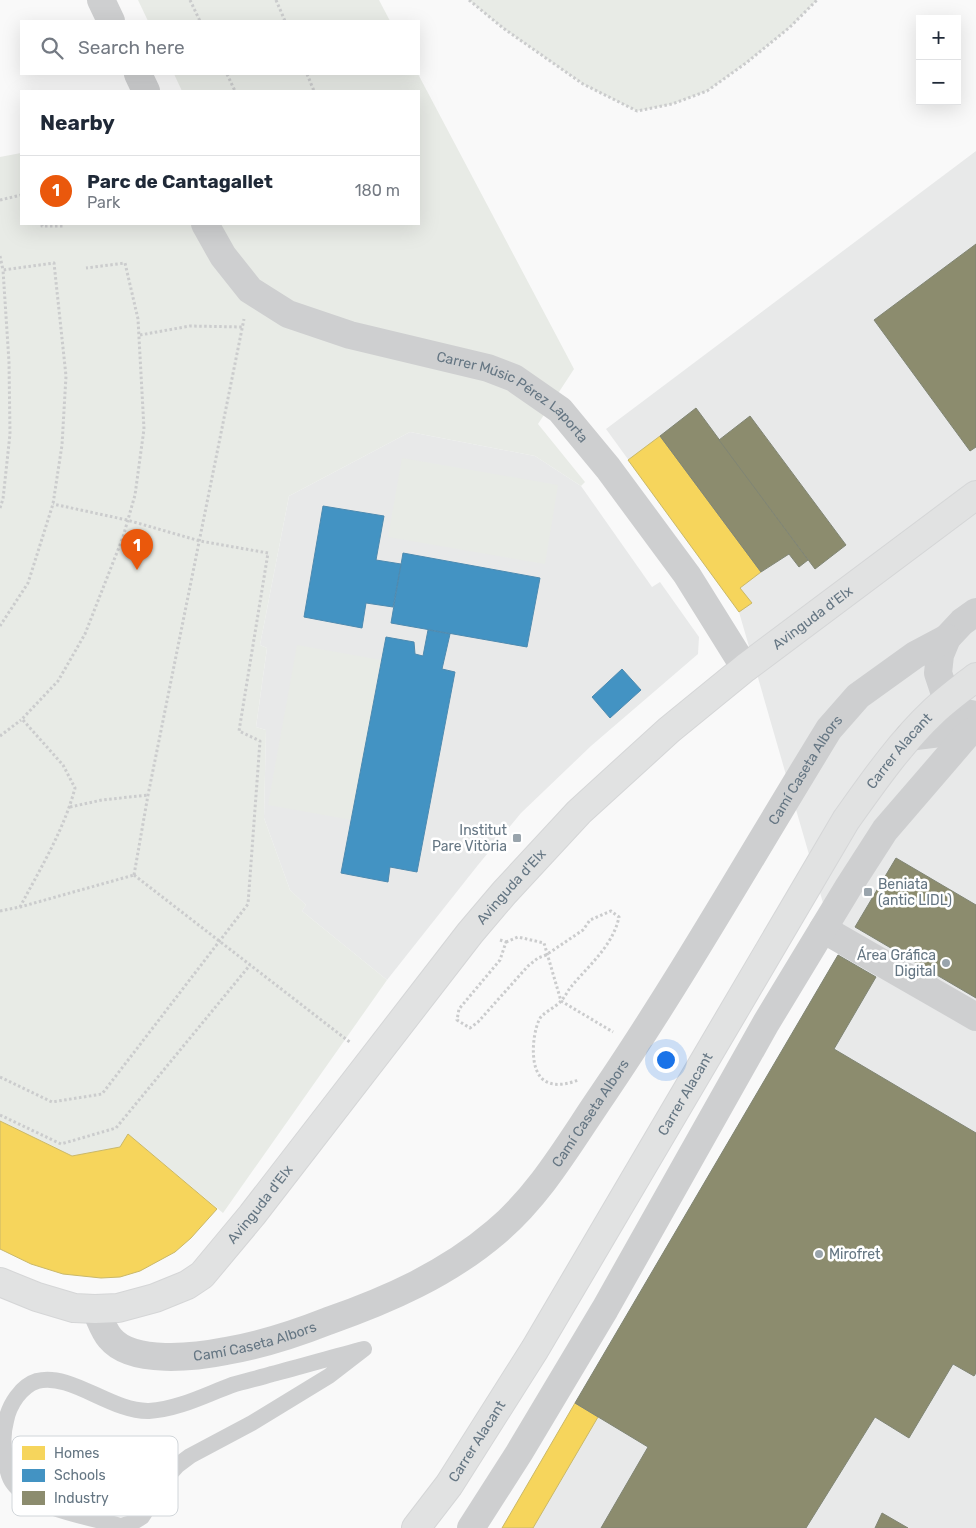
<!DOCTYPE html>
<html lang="en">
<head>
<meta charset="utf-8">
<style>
	:root { --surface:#fff; --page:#f2f2f3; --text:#1f2937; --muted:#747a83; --line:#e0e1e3; --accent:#ea580c }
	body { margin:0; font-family:Rubik,sans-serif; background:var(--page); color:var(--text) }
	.controls { position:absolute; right:15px; top:15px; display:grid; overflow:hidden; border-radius:0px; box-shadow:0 5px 20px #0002 }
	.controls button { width:45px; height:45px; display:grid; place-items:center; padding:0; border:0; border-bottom:1px solid var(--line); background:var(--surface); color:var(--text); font:25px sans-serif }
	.you { position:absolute; left:665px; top:1059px; width:18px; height:18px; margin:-12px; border:4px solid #fff; border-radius:50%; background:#1a73e8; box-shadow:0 0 0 8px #1a73e833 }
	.badge { display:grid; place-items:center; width:32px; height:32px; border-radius:50%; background:var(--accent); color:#fff; font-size:16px; font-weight:700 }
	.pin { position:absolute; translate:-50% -41px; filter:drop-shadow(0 1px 2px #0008) }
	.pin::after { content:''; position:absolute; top:26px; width:18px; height:15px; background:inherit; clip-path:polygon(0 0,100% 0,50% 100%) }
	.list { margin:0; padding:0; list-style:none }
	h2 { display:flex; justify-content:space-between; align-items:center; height:65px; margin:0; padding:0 20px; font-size:21px }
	h2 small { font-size:16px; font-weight:400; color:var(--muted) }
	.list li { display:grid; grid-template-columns:32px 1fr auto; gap:15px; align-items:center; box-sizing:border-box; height:70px; padding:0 20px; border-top:1px solid var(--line) }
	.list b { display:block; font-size:19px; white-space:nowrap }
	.list p { margin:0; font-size:16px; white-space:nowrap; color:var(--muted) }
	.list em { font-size:16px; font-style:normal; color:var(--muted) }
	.icon { flex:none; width:28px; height:28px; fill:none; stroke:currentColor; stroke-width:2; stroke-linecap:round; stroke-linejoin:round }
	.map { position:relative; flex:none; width:976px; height:1528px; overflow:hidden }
	.search { position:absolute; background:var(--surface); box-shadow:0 5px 20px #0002; left:20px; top:20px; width:400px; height:55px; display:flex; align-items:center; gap:12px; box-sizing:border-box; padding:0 18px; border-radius:0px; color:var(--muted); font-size:19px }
	.panel { position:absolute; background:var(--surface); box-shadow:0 5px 20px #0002; left:20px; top:90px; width:400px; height:135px; border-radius:0px }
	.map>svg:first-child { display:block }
	.built { fill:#e8e9e9 }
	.green { fill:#e8ebe6 }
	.homes { fill:#f6d55c; stroke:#cab868 }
	.schools { fill:#4393c3; stroke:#4d8ab0 }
	.industry { fill:#8c8c6e; stroke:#808574 }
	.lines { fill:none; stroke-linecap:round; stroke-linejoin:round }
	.secondary-casing { stroke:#d5d6d7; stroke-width:30 }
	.primary-casing { stroke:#d5d6d7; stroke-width:30 }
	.path { stroke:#cbcccd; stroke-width:3; stroke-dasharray:2.5 2.5; stroke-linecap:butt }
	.lane { stroke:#cecfd0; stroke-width:16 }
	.street { stroke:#cecfd0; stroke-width:28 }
	.secondary { stroke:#e1e2e2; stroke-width:28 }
	.primary { stroke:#e1e2e2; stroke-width:28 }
	.poi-dot { fill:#99a4ac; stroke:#fff; stroke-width:2 }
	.labels { text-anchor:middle; stroke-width:5; stroke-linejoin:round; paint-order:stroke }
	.street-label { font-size:14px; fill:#657683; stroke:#fff }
	.poi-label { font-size:14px; fill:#657683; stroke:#fff; text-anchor:end }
	.key { fill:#fff; stroke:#d1d6da; stroke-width:1 }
	.key-label { font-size:14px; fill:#657683 }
</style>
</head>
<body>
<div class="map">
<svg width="976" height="1528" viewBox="0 0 976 1528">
	<rect width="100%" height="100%" fill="#f9f9f9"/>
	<g class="built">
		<path d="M976,151V1528H502L629,1315L838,955L739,612L606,429Z"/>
		<path d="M410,432L535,456L581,486L652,587L660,582L699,637L698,654L591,746L521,813L478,865L387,980L302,911L306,905L290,890L264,818L266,730L256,727L267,648L260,645L289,496Z"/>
	</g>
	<g class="green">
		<path d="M138,0H379L390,21H148Z"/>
		<path d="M469,0H817L790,27L746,63L707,91L672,104L637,111L583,84L503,28Z"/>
		<path d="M174,74H418L574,369L538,424L585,482L581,486L535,456L410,432L289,496L260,645L267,648L256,727L266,730L264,818L290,890L306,905L302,911L387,980L223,1213L128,1134L120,1147L72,1156L0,1121V157L21,153V224H419V91H182Z"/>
		<path d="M402,458L558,485L545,564L388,537Z"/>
		<path d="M297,645L381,660L352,820L268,805Z"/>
	</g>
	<g class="homes">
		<path d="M660,436L761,572L740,588L752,603L739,612L628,460Z"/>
		<path d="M0,1121L72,1156L120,1147L128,1134L217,1209L191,1238L175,1252L140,1271L120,1277L101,1278L63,1274L31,1264L0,1249Z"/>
		<path d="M575,1403L598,1417L533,1528H502Z"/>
	</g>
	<g class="schools">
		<path d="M323,506L384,516L376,560L401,564L393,607L366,603L362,628L304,617Z"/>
		<path d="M403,553L540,578L527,647L391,623Z"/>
		<path d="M428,630L450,634L442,669L455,672L417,872L390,867L388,882L341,873L386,637L414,642L415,654L423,656Z"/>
		<path d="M622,669L641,690L610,718L592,697Z"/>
	</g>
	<g class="industry">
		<path d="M976,244V447L970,451L874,320Z"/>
		<path d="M696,408L808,560L799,567L789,554L761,572L660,436Z"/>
		<path d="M750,416L846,545L815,569L719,440Z"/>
		<path d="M896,858L976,905V998L855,927Z"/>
		<path d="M838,955L876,977L834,1049L976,1133V1373L974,1376L953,1364L909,1438L875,1417L806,1528H601L648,1447L575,1403Z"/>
		<path d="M882,1513L908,1528H875Z"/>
	</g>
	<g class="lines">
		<g class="secondary-casing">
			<g id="secondary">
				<path id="s3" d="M0,1282L37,1297L74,1308L95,1309L118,1308L155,1298L187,1285L202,1275L252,1215L470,933L504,893L579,812L669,730L745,668L976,495"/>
			</g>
		</g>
		<g class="primary-casing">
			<g id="primary">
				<path id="s4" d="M416,1528L449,1485L535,1349L846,820C873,782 900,743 934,711C947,699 962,688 976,677"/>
			</g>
		</g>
		<g class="path">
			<path d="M190,0L200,21"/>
			<path d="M276,0L285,21"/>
			<path d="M469,0L503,28L583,84L637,111L672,104L707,91L746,63L790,27L817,0"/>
			<path d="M227,74L235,91"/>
			<path d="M307,74L314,91"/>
			<path d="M0,200L21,195"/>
			<path d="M42,224V226H63L62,224"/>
			<path d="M0,256L3,270L54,263L66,376L62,445L53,504L28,583L0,626"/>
			<path d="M140,335L190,326L242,327"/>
			<path d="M0,508L3,499L10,434L9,362L3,270"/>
			<path d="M0,736L21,720"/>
			<path d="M70,807L102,800L148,795"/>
			<path d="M134,875L148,795L244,319"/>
			<path d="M134,875L351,1043"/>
			<path d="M20,907C40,869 64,830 75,788L63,765L22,719L58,681L85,634L123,537L135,495L144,429L138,319L125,263L86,268"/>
			<path d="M0,911L20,907L134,875"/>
			<path d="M500,940L506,942L500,960L459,1009L457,1020L470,1028L478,1022L528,966L538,958L546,955L583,930L590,920L611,911L619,917C613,946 588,966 570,988C567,992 565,997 561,1001C555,1008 542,1013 539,1020C532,1036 529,1071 545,1081C555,1087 568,1084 578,1080"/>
			<path d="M506,942L518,937L544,943L561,1001L613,1032"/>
			<path d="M0,1077L52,1102L102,1094L248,904L260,741L239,731L268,553L200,541L127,520L53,504"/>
			<path d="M0,1115L61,1144L116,1128L250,965"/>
		</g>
		<path class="lane" d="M364,1349L329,1376L252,1423L190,1456L178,1465L169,1475L142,1517L132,1523L121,1526C93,1518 30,1508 13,1483C9,1478 7,1469 6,1462C3,1448 2,1435 6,1421C9,1405 21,1386 37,1381C71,1372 111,1412 149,1411C179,1409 205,1395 232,1385C245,1381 259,1378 272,1374C303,1366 333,1357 364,1349Z"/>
		<g class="street">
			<path d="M101,0L111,21"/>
			<path d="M138,74L146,91"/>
			<path id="s1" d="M205,224L223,256L250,290L288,314L350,335L488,368L514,378L560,410L608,468L687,575L745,668"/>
			<path d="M976,612L962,622L947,638L940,655L938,673L947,700L965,713L976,715"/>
			<path d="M908,737L940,733L976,719"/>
			<path d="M823,929L976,1017"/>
			<path id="s2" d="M95,1309C100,1318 103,1330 110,1338C132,1365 196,1357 226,1351C261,1345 295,1334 328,1321C388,1300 447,1274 496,1232C541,1194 570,1142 603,1094C683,976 754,851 829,729L858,696L915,655L947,638"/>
			<path d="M471,1528L519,1453L605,1309L766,1023L849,886L885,830L966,736L976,729"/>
		</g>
		<use href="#secondary" class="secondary"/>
		<use href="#primary" class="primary"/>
	</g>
	<g class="poi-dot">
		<rect x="512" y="833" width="10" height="10" rx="2.5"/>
		<rect x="863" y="887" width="10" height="10" rx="2.5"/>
		<circle cx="946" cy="963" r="5"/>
		<circle cx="819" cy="1254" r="5"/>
	</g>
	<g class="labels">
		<g class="street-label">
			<text dy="5" stroke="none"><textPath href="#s1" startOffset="368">Carrer Músic Pérez Laporta</textPath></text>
			<text dy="5" stroke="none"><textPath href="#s3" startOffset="1115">Avinguda d'Elx</textPath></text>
			<text dy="5" stroke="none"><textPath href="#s4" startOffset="916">Carrer Alacant</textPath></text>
			<text dy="5" stroke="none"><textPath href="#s2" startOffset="1009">Camí Caseta Albors</textPath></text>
			<text dy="5" stroke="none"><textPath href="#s3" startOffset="710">Avinguda d'Elx</textPath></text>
			<text dy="5" stroke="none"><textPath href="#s4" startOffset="511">Carrer Alacant</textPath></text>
			<text dy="5" stroke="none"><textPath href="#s2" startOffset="604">Camí Caseta Albors</textPath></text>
			<text dy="5" stroke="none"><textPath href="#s3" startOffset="305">Avinguda d'Elx</textPath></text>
			<text dy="5" stroke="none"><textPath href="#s2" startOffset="184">Camí Caseta Albors</textPath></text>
			<text dy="5" stroke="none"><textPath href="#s4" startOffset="106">Carrer Alacant</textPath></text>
		</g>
		<g class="poi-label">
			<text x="507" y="835">Institut<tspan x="507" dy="16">Pare Vitòria</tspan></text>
			<text x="878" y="889" text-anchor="start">Beniata<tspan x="878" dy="16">(antic LIDL)</tspan></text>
			<text x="936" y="960">Área Gráfica<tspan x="936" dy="16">Digital</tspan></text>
			<text x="829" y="1259" text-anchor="start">Mirofret</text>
		</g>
	</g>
	<rect x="12" y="1436" width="166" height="80" rx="8" class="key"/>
	<rect x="22" y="1446" width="23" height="14" fill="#f6d55c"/>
	<rect x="22" y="1469" width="23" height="13" fill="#4393c3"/>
	<rect x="22" y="1491" width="23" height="14" fill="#8c8c6e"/>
	<g class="key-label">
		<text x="54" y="1458">Homes</text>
		<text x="54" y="1480">Schools</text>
		<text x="54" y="1503">Industry</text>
	</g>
</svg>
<div class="controls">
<button>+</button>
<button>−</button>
</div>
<div class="you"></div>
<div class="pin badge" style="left:137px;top:570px">1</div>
<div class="search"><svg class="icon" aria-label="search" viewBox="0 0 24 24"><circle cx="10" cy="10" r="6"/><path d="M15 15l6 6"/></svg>Search here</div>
<section class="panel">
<h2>Nearby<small></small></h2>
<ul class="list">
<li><span class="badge">1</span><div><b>Parc de Cantagallet</b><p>Park</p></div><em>180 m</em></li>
</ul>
</section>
</div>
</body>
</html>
